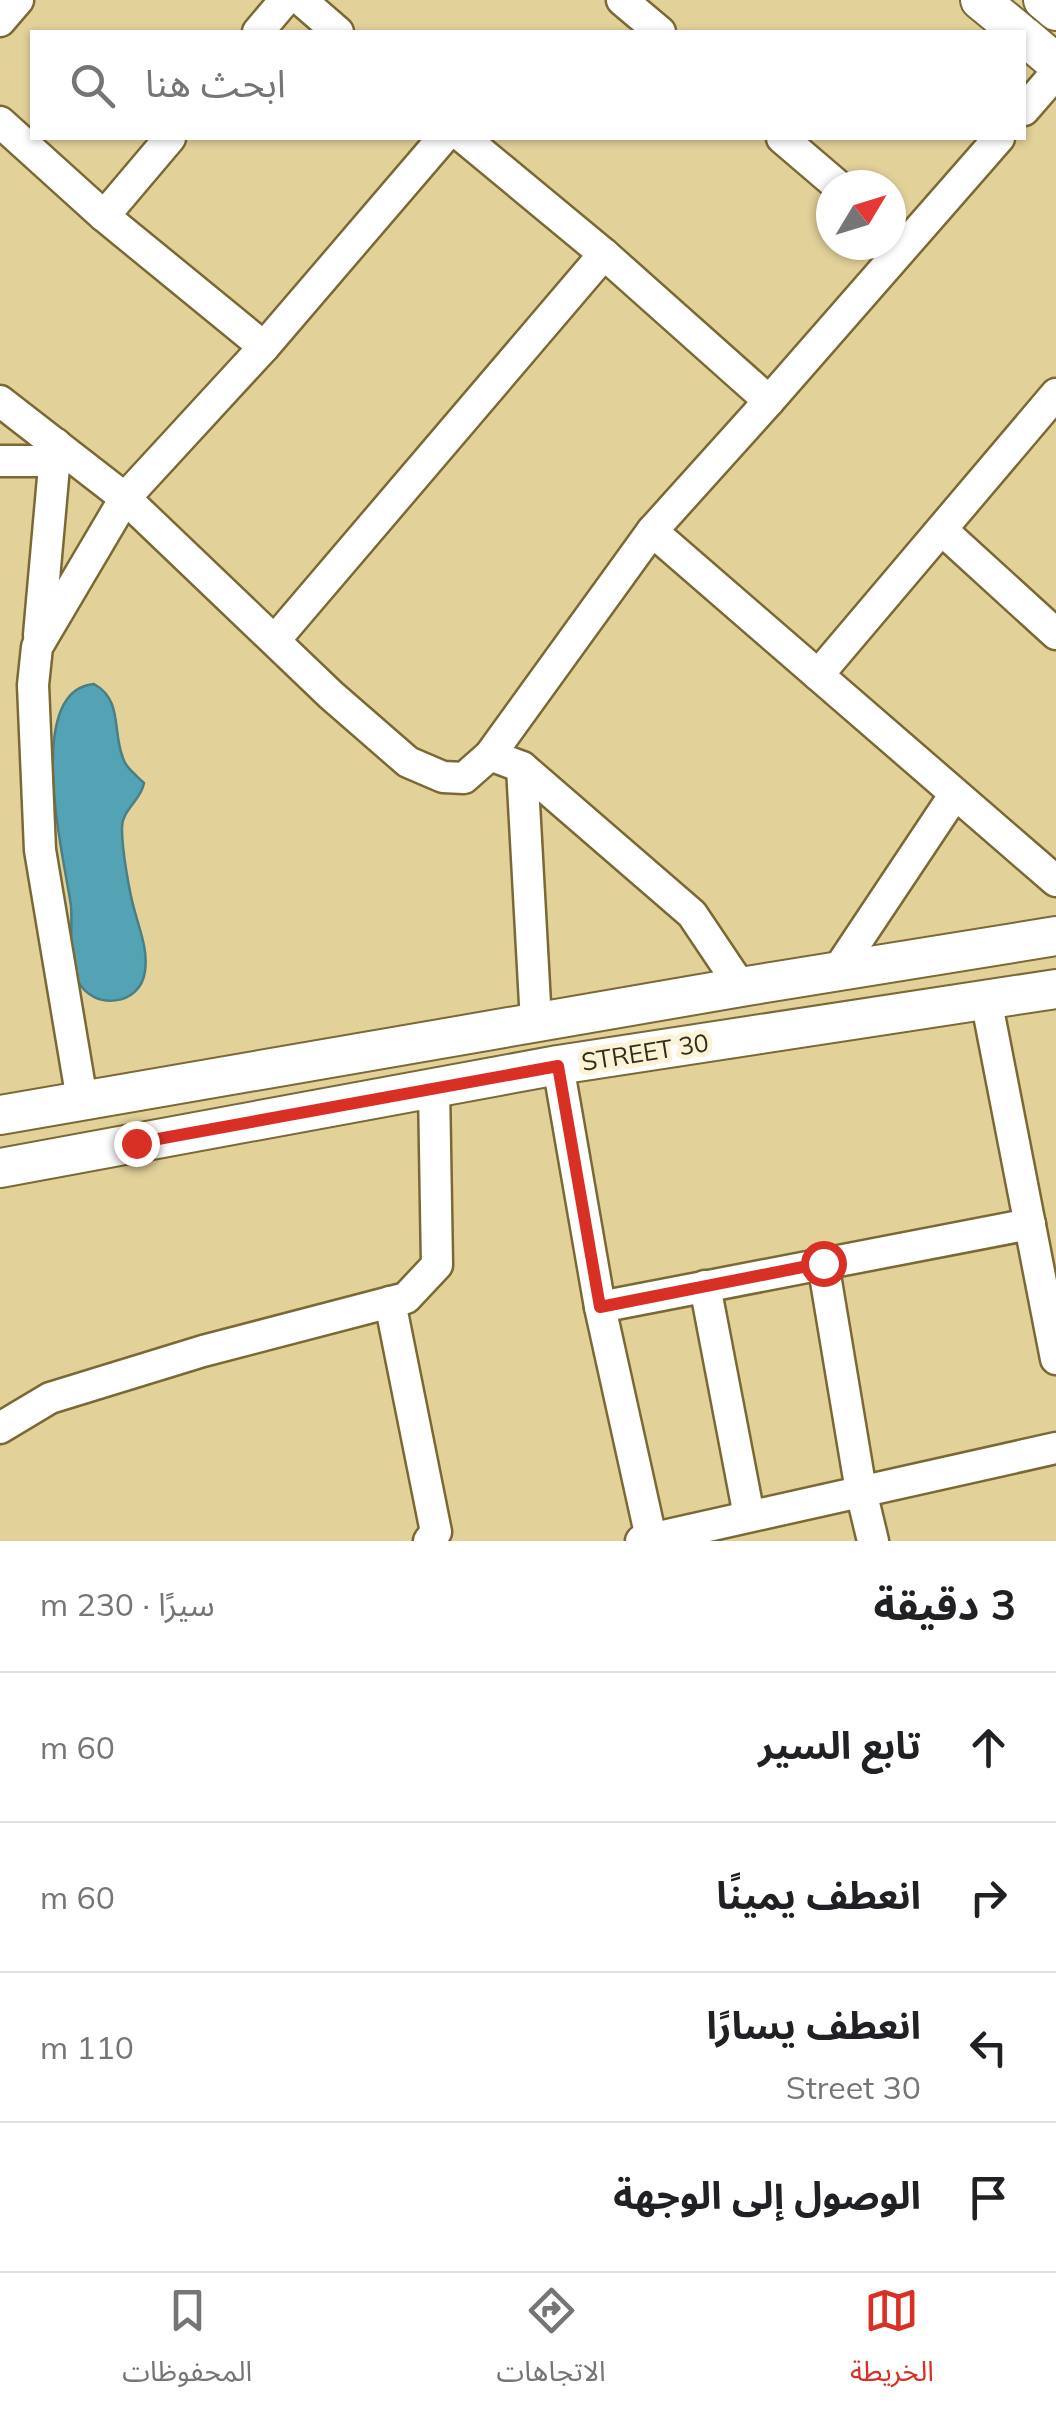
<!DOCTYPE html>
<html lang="ar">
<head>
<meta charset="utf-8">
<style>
	:root { --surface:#fff; --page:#f2f2f2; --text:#202124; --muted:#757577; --line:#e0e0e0; --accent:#d93025 }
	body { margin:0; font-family:Mulish,"Noto Sans Arabic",sans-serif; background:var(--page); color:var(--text); direction:rtl }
	.compass { position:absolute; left:816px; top:170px; width:90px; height:90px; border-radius:50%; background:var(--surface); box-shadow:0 2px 8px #0004; rotate:52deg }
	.stop { position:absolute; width:30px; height:30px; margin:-22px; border:8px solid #d93025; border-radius:50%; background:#fff }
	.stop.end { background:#d93025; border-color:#fff; box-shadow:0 2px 10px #0008 }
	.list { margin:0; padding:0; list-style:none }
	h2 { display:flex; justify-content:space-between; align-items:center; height:130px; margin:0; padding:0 40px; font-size:42px }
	h2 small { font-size:32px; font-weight:400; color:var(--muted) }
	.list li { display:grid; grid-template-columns:65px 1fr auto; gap:30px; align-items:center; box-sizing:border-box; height:150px; padding:0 40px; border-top:2px solid var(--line) }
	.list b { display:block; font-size:38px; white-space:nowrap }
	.list p { margin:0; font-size:32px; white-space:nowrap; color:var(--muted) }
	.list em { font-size:32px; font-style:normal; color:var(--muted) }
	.icon { flex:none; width:55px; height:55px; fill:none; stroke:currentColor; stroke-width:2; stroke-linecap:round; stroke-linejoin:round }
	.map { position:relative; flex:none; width:1056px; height:1541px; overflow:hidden; direction:ltr }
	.search { position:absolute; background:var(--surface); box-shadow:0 2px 8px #0004; left:30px; right:30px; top:30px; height:110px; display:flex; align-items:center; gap:25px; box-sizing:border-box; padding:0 35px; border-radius:0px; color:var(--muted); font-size:38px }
	.sheet { height:730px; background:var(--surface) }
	nav { display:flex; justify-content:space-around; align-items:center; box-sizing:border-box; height:140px; border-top:2px solid var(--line); background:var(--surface); font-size:28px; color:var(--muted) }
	nav a { display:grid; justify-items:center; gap:5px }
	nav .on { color:var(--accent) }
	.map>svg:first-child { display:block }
	.water { fill:#54a3b4; stroke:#4a7f85; stroke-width:2.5 }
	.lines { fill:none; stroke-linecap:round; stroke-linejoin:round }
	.minor-casing { stroke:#7a6935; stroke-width:35 }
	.tertiary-casing { stroke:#7a6935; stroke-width:42 }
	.minor { stroke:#fff; stroke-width:30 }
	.tertiary { stroke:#fff; stroke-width:38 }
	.route { stroke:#d93025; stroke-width:12 }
	.labels { text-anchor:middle; stroke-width:10; stroke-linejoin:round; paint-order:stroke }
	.street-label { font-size:25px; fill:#332c16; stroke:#fbf3d7 }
</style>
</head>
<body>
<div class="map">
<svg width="1056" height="1541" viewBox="0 0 1056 1541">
	<rect width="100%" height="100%" fill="#e3d19a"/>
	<path class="water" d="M94,684C123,700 112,731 123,758C126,768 136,775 144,783C141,801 121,810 122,829C122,849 129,892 135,912C140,931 148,950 145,971C141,1006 93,1011 78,981C67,959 73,930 71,906C65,862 22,690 94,684Z"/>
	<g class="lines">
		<g class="minor-casing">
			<g id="minor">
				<path d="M301,0L338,32"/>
				<path d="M622,0L660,32"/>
				<path d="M0,21L18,0"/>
				<path d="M258,32L285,0"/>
				<path d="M1024,110L1056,73"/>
				<path d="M0,122L104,216L264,347"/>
				<path d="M464,138L604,254L769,401"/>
				<path d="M782,138L837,185"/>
				<path d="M104,216L170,138"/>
				<path d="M0,401L125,498L331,695L408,762L443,777L464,778L490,755L652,531L769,401L999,138"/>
				<path d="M0,461H54"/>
				<path d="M942,530L1056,634"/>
				<path d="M652,531L1056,881"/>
				<path d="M39,635L56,444"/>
				<path d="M275,640L604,254"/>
				<path d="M818,675L1056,394"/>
				<path d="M490,755L522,767L692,914L741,987"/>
				<path d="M522,767L536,1022"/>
				<path d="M837,971L955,794"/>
				<path d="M986,999L1056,1359"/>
				<path d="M558,1065L600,1307L651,1538"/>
				<path d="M82,1100L40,850L33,685L37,647L125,498L264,347L443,138"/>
				<path d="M823,1263L861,1491L873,1541"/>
				<path d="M705,1286L749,1516"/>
				<path d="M390,1302L436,1532L429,1541"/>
				<path d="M600,1307L1030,1224"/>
				<path d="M0,1428L50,1398L203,1351L406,1298L437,1265L434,1088"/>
				<path d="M641,1541L1056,1448"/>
			</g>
		</g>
		<g class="tertiary-casing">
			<g id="tertiary">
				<path d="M980,0L1019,32"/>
				<path d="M1043,0L1056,11"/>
				<path d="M1024,36L1056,63"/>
				<path d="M0,1115L741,987L1056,936"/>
				<path d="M0,1168L558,1065L1056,989"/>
			</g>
		</g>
		<use href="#minor" class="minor"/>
		<use href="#tertiary" class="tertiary"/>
	</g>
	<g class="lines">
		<path class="route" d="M136,1143L558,1066L600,1307L823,1263"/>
	</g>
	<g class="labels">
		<g class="street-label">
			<text transform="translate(645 1052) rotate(-9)" y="9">STREET 30</text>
		</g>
	</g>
</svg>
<svg class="compass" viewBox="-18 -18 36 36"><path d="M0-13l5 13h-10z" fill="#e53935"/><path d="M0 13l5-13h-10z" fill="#757577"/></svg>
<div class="stop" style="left:823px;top:1263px"></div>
<div class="stop end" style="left:136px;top:1143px"></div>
<div class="search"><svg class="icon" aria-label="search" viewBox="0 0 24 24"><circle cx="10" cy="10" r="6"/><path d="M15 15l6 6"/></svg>ابحث هنا</div>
</div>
<section class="sheet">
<h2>3 دقيقة<small>سيرًا · 230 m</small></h2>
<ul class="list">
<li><svg class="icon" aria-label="ahead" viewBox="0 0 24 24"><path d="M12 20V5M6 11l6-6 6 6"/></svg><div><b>تابع السير</b></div><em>60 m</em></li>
<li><svg class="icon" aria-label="right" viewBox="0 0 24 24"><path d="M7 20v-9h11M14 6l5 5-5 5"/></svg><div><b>انعطف يمينًا</b></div><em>60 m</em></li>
<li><svg class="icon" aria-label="left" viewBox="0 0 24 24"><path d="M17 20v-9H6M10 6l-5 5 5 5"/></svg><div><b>انعطف يسارًا</b><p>Street 30</p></div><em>110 m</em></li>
<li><svg class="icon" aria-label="arrive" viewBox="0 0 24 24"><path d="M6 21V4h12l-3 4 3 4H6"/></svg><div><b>الوصول إلى الوجهة</b></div></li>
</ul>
</section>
<nav>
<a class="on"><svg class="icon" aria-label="map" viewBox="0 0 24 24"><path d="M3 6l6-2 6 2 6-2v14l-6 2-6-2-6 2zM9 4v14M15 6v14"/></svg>الخريطة</a>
<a><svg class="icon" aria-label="directions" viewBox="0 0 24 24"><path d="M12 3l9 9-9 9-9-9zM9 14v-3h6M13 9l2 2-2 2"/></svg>الاتجاهات</a>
<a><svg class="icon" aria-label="saved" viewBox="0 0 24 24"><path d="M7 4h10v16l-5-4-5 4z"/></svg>المحفوظات</a>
</nav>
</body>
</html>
